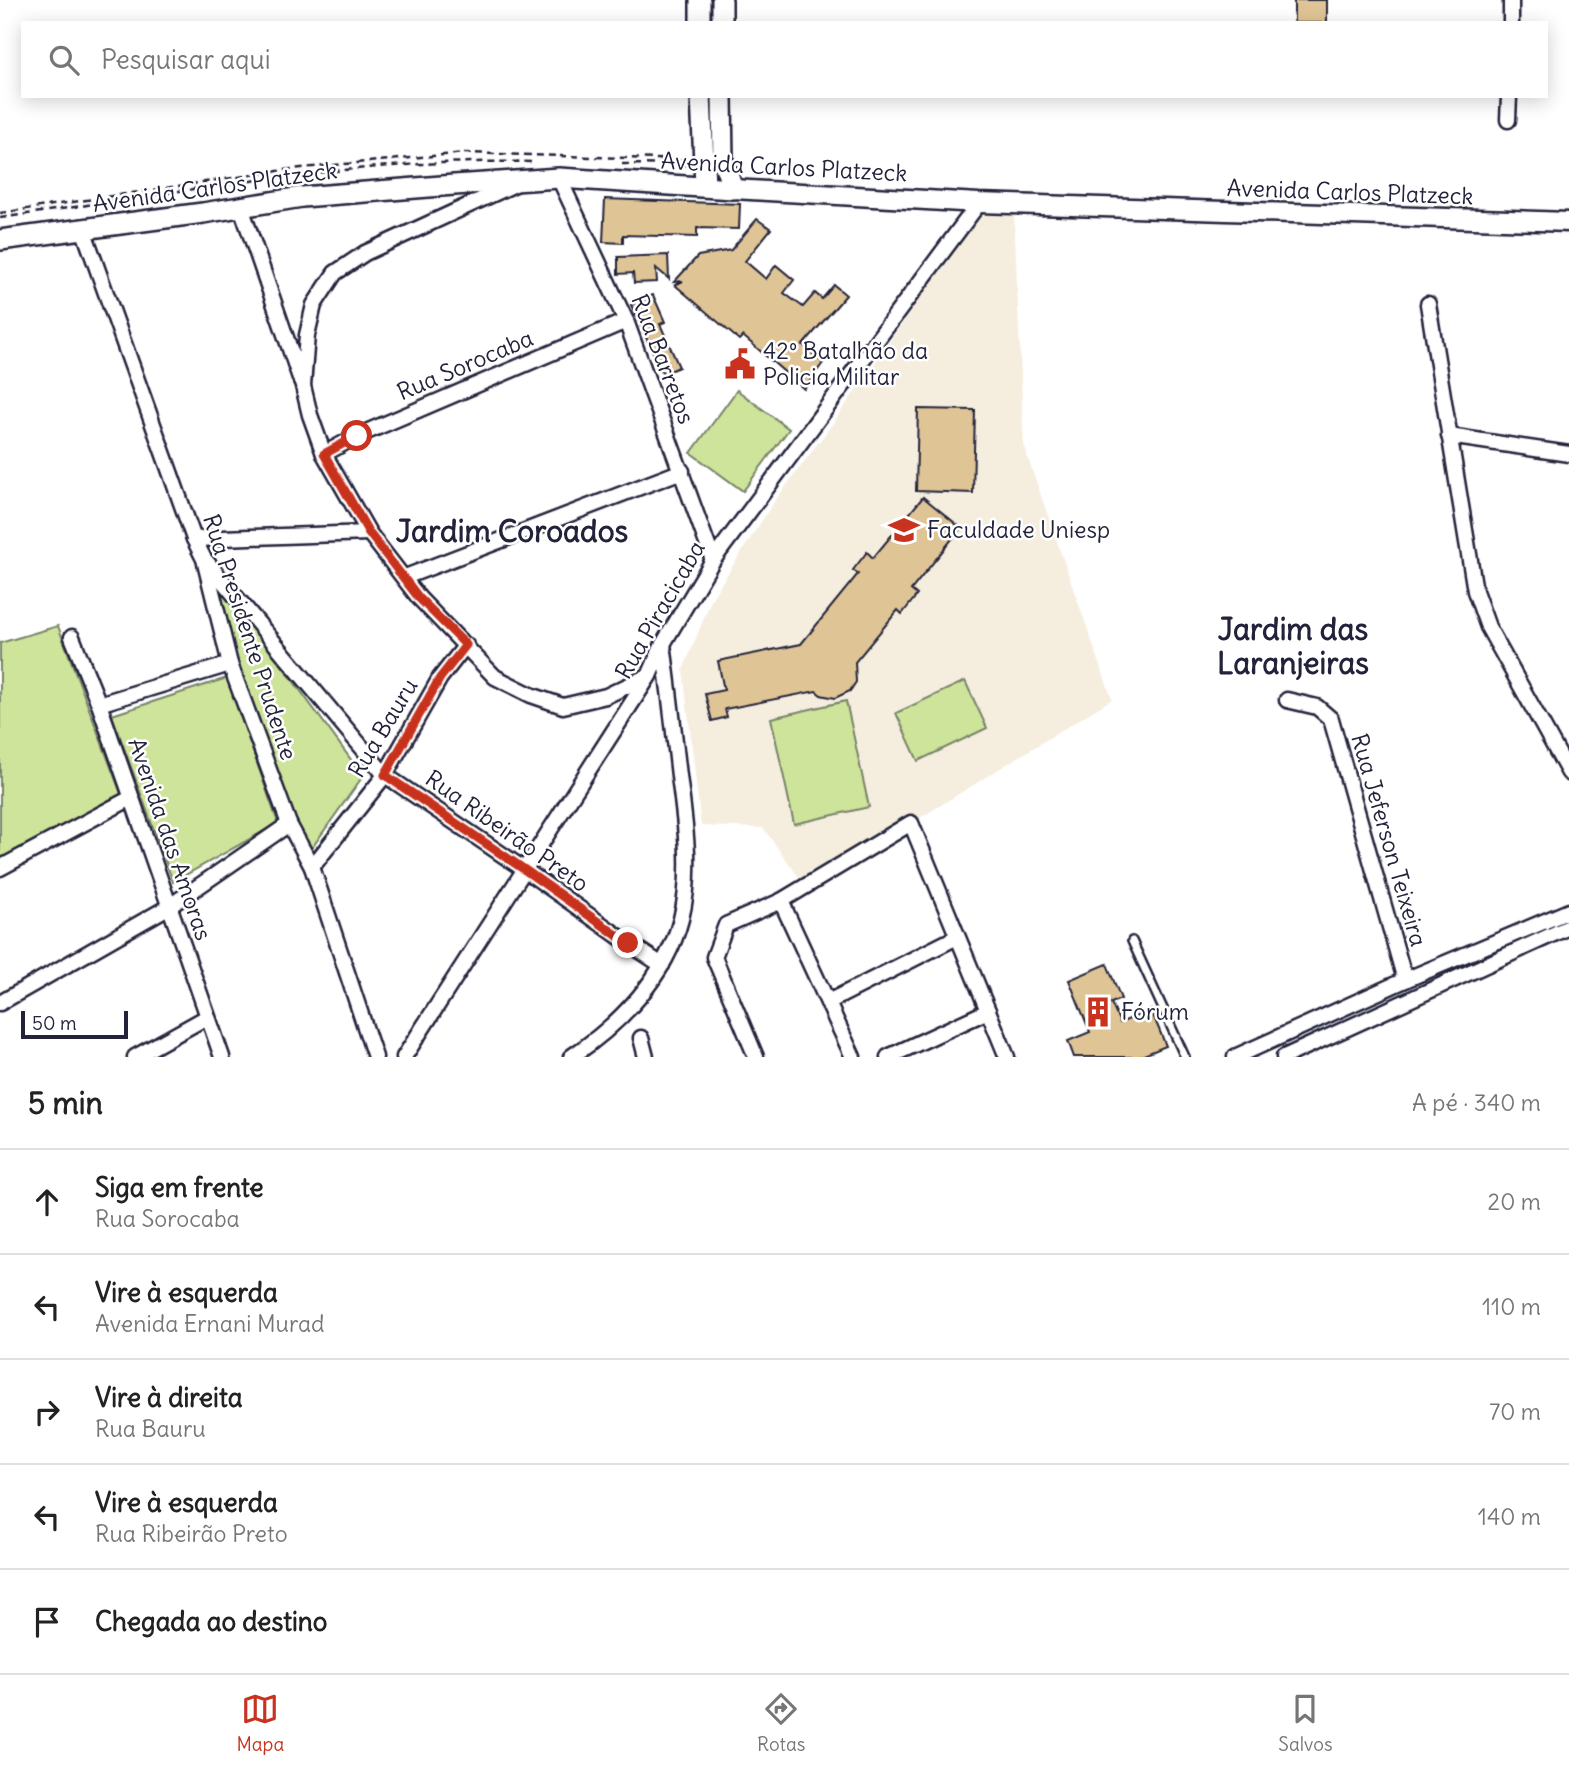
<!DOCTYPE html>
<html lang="pt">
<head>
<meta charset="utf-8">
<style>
	:root { --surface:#fff; --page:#f6f6f6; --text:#222; --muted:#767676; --line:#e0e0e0; --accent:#c8321e }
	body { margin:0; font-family:Delius,sans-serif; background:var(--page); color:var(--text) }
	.scale { position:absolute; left:21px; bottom:18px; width:107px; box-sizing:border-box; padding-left:7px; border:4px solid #22223b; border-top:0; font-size:19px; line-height:24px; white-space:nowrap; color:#22223b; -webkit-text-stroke:5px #fff; paint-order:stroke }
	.stop { position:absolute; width:21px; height:21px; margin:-16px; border:5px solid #c8321e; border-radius:50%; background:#fff }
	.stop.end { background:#c8321e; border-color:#fff; box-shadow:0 2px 7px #0008 }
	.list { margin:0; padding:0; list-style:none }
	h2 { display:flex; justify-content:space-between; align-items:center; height:91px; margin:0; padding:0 28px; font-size:30px }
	h2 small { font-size:23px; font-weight:400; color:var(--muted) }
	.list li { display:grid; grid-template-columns:46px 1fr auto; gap:21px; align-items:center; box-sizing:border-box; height:105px; padding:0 28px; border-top:2px solid var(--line) }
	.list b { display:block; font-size:26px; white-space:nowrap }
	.list p { margin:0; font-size:23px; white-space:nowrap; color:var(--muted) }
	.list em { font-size:23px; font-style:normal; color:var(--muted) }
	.icon { flex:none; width:38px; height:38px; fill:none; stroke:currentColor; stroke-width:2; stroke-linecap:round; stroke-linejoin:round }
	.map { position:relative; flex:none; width:1569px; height:1057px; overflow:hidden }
	.search { position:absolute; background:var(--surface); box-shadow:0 4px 18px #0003; left:21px; right:21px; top:21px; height:77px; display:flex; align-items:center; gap:18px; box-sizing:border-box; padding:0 24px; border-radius:0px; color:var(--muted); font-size:26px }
	.sheet { height:616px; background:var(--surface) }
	nav { display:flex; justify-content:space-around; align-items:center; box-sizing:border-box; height:98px; border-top:2px solid var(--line); background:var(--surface); font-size:19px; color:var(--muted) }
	nav a { display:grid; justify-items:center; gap:4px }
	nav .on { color:var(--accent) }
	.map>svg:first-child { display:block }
	.built { fill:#f5eedf }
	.green { fill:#cee49a; stroke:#78836a; stroke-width:2 }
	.building { fill:#dfc595; stroke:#22223b; stroke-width:2 }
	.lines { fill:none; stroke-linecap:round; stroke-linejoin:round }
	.service-casing { stroke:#22223b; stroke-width:12 }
	.minor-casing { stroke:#22223b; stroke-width:19 }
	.tertiary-casing { stroke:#22223b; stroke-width:23 }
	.secondary-casing { stroke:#22223b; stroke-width:24 }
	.path { stroke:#22223b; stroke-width:2.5; stroke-dasharray:7 5; stroke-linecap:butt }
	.service { stroke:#fff; stroke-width:7 }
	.minor { stroke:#fff; stroke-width:14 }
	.tertiary { stroke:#fff; stroke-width:18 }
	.secondary { stroke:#fff; stroke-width:19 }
	.route { stroke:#c8321e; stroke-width:9 }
	.labels { text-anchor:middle; stroke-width:5; stroke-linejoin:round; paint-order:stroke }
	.street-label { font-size:23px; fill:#22223b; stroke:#fff }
	.poi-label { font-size:23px; fill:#22223b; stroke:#fff; text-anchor:start }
	.district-label { font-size:30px; font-weight:bold; fill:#22223b; stroke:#fff }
</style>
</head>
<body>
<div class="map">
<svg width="1569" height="1057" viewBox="0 0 1569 1057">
	<rect width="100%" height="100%" fill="#fff"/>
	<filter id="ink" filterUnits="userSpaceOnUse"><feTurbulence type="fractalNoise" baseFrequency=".0143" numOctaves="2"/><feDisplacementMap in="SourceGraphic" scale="14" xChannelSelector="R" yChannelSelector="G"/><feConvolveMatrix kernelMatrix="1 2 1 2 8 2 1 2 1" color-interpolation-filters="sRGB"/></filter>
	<g filter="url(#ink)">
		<path class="built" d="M983,207L1014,213L1024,447L1112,699L807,888L763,828L701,826L683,670L712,598L774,502L831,426Z"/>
		<g class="green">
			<path d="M737,390L789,429L743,491L691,453Z"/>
			<path d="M212,570L363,776L311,849L295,818L238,663Z"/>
			<path d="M58,626L121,794L0,860V643Z"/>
			<path d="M227,678L278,823L173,882L112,715Z"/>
			<path d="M965,681L987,728L918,761L896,713Z"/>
			<path d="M846,701L869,807L794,824L771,718Z"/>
		</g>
		<g class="building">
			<rect x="1294" y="0" width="33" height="23"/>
			<path d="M605,199L740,204L739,229L697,228V237L623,235V243L603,242Z"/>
			<path d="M757,219L771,229L745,261L766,279L776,265L794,280L784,293L803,307L815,293L822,299L834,285L846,295L803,345L823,363L804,389L743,336L739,340L675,285L683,281L674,282L698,256L731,250Z"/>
			<path d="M668,255L669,279L656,268L657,282L634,283L633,273L618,274V257Z"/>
			<path d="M653,295L665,322L660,324L679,367L663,374L631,305Z"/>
			<path d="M918,409L975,410L973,493L916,491Z"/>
			<path d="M923,497L961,528L911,590L917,595L902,614L898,610L855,662L856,682L850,691L835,698L821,695L816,691L725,709L727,717L712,721L705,694L724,690L718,661L801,644L858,574L853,570L867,552L873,558Z"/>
			<path d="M1107,964L1121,999L1111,1003L1120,1023L1151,1010L1166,1046L1139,1057H1074L1068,1041L1090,1032L1069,980Z"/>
		</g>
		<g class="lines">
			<g class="service-casing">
				<path id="service" d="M1132,941L1185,1057"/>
			</g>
			<g class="minor-casing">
				<g id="minor">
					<path d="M1511,23V0"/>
					<path d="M1508,120L1509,96"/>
					<path d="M559,178L626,321L713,560"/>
					<path d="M515,184L365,253L335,273L314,305L307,335L303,386L310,415L324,454L369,533L419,598L495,677L531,695L563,706L606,696L648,676"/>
					<path d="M241,207L301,381"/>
					<path d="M83,229L194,539L204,559L230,664L289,824L312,867L375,1057"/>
					<path d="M1428,304L1475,591L1488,627L1569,773"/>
					<path d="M1449,436L1569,454"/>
					<path d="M324,454L357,436L626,321"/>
					<path d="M194,539L369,533"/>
					<path d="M206,561L385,775L525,870L628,943L662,965"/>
					<path d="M405,577L682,471"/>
					<path d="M72,637L99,704L222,1057"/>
					<path d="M1287,700L1317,707L1331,719L1405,980"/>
					<path d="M99,704L230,664"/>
					<path d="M312,867L385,775L440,678L466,645"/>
					<path d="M0,868L131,798"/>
					<path d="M781,901L911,823L1007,1057"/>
					<path d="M828,1002L957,937"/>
					<path d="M0,1003L170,906L289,824"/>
					<path d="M641,1038L646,1057"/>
					<path d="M135,1057L207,1017"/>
					<path d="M404,1057L649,676L663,644L713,560L979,203"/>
					<path d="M571,1057C619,1025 666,977 681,919C693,872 685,823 679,776C674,732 669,688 663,644"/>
					<path d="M756,1057L714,957L726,925L781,901L853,1057"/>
					<path d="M888,1057L988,1011"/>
					<path d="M1235,1057L1405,980L1569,911"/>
					<path d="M1284,1057L1569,927"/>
				</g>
			</g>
			<g class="tertiary-casing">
				<path id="tertiary" d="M733,189L979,203L1569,222"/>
			</g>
			<g class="secondary-casing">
				<g id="secondary">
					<path d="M700,0V23"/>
					<path d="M722,23V0"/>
					<path d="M701,96L705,186"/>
					<path d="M0,240L203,213L302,197L454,185L559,178L733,189L723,161L722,96"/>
				</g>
			</g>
			<g class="path">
				<path d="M622,164L689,165"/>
				<path d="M0,213L291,169L465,153L689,160"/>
				<path d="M0,218C176,193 353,158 531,162"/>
			</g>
			<use href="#service" class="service"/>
			<use href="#minor" class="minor"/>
			<use href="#tertiary" class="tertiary"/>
			<use href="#secondary" class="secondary"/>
		</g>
	</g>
	<g class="lines" filter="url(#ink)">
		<path class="route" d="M357,436L324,454L369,533L419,598L466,645L440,678L385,775L525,870L628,943"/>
	</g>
	<defs>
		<g id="civic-bare" transform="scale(2.415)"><path d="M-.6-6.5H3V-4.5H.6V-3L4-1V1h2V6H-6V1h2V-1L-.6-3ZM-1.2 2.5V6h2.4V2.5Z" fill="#c8321e" stroke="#fff" stroke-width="2.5" paint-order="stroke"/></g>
		<g id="university-bare" transform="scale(2.415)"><path d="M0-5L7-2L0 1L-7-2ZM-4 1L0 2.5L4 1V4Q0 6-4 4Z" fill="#c8321e" stroke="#fff" stroke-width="2.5" paint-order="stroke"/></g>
		<g id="building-bare" transform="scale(2.415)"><path d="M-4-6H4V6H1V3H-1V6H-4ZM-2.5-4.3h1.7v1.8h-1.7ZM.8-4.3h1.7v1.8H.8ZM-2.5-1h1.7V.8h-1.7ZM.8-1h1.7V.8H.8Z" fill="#c8321e" stroke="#fff" stroke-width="2.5" paint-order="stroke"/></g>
	</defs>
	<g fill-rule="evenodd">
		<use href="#civic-bare" x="740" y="364"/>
		<use href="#university-bare" x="904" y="530"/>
		<use href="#building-bare" x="1098" y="1012"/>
	</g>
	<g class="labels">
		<g class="street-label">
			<text transform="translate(784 167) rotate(3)" y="8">Avenida Carlos Platzeck</text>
			<text transform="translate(215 187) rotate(-8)" y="8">Avenida Carlos Platzeck</text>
			<text transform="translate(1350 192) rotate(2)" y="8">Avenida Carlos Platzeck</text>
			<text transform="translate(663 359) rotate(69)" y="8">Rua Barretos</text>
			<text transform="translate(465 365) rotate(-23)" y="8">Rua Sorocaba</text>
			<text transform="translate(660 610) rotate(-60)" y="8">Rua Piracicaba</text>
			<text transform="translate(250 637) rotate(72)" y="8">Rua Presidente Prudente</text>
			<text transform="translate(383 728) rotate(-59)" y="8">Rua Bauru</text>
			<text transform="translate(507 831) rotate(35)" y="8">Rua Ribeirão Preto</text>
			<text transform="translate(170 839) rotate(71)" y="8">Avenida das Amoras</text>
			<text transform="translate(1389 840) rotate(74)" y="8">Rua Jeferson Teixeira</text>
		</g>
		<g class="poi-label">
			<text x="763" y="359">42º Batalhão da<tspan x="763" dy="26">Policia Militar</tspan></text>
			<text x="927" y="538">Faculdade Uniesp</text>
			<text x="1121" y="1020">Fórum</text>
		</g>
		<g class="district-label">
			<text x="512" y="542">Jardim Coroados</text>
			<text x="1293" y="640">Jardim das<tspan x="1293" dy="34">Laranjeiras</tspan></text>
		</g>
	</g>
</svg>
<div class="scale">50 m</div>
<div class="stop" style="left:357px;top:436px"></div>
<div class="stop end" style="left:628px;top:943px"></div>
<div class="search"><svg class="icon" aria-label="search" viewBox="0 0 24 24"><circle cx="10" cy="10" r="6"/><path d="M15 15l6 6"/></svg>Pesquisar aqui</div>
</div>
<section class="sheet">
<h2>5 min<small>A pé · 340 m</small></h2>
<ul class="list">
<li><svg class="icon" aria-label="ahead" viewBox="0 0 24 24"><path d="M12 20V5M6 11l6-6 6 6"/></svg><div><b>Siga em frente</b><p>Rua Sorocaba</p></div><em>20 m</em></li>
<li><svg class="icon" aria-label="left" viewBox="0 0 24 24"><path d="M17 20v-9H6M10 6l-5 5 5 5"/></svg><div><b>Vire à esquerda</b><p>Avenida Ernani Murad</p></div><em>110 m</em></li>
<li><svg class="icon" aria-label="right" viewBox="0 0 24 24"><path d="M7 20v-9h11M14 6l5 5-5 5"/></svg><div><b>Vire à direita</b><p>Rua Bauru</p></div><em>70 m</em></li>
<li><svg class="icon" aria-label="left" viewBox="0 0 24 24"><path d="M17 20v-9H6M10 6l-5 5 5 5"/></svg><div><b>Vire à esquerda</b><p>Rua Ribeirão Preto</p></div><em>140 m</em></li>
<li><svg class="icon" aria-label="arrive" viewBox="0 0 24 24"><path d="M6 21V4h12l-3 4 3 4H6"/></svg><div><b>Chegada ao destino</b></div></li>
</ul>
</section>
<nav>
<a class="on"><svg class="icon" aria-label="map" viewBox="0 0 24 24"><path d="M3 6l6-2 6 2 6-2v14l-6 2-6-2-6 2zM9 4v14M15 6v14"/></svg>Mapa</a>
<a><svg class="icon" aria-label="directions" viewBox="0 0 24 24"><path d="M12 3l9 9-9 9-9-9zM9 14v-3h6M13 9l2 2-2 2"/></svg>Rotas</a>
<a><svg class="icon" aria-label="saved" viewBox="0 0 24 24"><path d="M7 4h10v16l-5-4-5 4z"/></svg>Salvos</a>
</nav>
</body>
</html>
